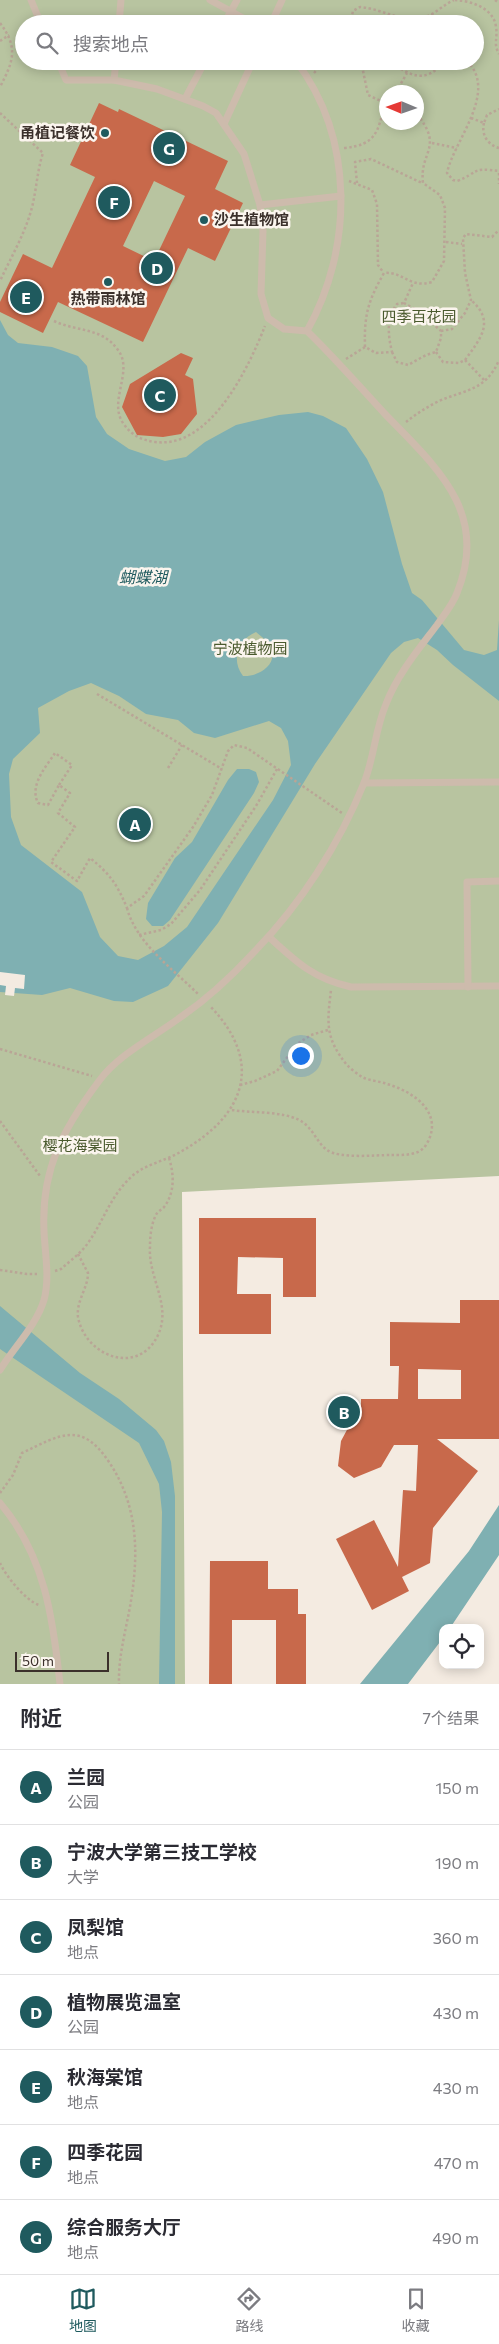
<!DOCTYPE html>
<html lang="zh">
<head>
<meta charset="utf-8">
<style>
	:root { --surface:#fff; --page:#f7f7f7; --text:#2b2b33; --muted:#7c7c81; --line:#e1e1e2; --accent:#1f5a5e }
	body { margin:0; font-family:Commissioner,"Noto Sans SC",sans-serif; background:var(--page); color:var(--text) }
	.controls { position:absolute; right:15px; bottom:15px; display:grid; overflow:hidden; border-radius:10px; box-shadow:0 2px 12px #0003 }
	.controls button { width:45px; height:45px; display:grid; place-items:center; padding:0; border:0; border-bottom:1px solid var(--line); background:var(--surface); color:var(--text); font:25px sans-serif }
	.compass { position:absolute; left:379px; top:85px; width:45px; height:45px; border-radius:50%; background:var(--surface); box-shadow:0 2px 12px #0003; rotate:272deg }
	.scale { position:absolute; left:15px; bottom:12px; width:94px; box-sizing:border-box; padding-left:5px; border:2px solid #3b302b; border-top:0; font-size:14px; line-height:18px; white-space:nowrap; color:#3b302b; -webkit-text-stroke:4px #fbf5ee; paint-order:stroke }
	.you { position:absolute; left:300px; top:1055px; width:18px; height:18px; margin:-12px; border:4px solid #fff; border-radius:50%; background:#1a73e8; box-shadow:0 0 0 8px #1a73e833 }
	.badge { display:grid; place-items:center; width:32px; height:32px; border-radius:50%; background:var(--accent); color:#fff; font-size:16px; font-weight:700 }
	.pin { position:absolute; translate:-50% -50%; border:2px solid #fff; box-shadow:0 1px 5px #0006 }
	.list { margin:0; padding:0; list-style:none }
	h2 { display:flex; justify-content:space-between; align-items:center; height:65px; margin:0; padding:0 20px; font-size:21px }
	h2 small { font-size:16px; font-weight:400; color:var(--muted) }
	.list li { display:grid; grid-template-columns:32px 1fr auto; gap:15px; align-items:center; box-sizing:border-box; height:75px; padding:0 20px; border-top:1px solid var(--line) }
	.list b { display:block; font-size:19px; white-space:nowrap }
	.list p { margin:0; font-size:16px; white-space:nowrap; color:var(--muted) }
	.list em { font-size:16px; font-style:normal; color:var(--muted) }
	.icon { flex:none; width:28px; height:28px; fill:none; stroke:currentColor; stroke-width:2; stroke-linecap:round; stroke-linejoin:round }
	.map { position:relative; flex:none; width:499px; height:1684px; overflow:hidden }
	.search { position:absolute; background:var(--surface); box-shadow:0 2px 12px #0003; left:15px; right:15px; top:15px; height:55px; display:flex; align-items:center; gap:12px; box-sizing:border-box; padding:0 18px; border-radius:28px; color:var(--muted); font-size:19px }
	.sheet { height:590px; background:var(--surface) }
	nav { display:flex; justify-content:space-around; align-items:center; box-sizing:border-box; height:70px; border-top:1px solid var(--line); background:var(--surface); font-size:14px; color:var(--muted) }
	nav a { display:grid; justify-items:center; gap:2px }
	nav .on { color:var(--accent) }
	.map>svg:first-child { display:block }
	.green { fill:#b8c4a0; fill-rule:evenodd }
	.water { fill:#7fb0b2; fill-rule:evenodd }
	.pier { fill:#f4ebe1 }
	.building { fill:#c8694b; fill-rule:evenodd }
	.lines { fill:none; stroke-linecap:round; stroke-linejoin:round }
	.path { stroke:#b9a596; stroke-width:2.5; stroke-dasharray:2.5 2.5; stroke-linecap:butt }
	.lane { stroke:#cdbbac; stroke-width:7 }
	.poi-dot { fill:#1f5a5e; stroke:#fbf5ee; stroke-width:2 }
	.labels { text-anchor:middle; stroke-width:5; stroke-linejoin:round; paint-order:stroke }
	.poi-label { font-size:15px; font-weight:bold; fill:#3b302b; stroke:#fbf5ee; text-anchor:end }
	.park-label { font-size:15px; fill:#4a5a2e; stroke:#fbf5ee }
	.water-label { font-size:16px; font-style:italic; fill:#1f5a5e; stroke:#fbf5ee }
</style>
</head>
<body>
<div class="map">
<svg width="499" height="1684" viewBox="0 0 499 1684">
	<rect width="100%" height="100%" fill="#f4ebe1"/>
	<path class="green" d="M0,0H499V1176L182,1192L185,1684H0ZM24,24H475V61H24ZM386,92H416V122H386Z"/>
	<g class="water">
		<path d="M0,320L8,335L18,343L52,347L78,356L87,366L96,417L107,434L129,449L165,461L186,457L205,442L236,425L279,415L308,412L323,416L346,428L367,459L383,492L402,564L412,593L422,600L464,650L484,655L497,650L499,620V701L453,665L437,650L418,638L404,642L391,653L315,764L218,923L168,986L133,1002L114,1001L70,988L42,995L0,992ZM256,632C262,637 270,643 272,651C276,667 256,677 243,676C231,660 237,640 256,632ZM91,683L119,696L146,714L178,720L194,733L215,738L269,721L281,728L288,741L291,765L273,800L187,927L164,946L138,960L118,956L100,937L82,892L21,845L11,817L9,774L13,759L40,733L38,708L69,691Z"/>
		<path d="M237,769H249L256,772L259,782L254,793L170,920L163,926H152L146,919L148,903L175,858L192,842L228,780Z"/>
		<path d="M0,1306L80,1373L119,1399L156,1430L164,1441L171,1462L175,1496V1684H159L162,1512L159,1484L139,1443L0,1349Z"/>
		<path d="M499,1505V1555L450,1628H443V1638L408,1684H360L469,1551Z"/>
	</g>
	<path class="pier" d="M0,972L25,975L24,989L15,988L14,996L5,995L6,986L0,985Z"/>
	<g class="building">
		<path d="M99,103L118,112L119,109L228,161L215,189L243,203L215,261L188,248L143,342L58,302L43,333L0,312V302L23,254L52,268L95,177L70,165ZM154,181L185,196L154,261L123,246Z"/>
		<path d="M181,353L193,358L185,375L193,379L197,414L181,434L163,437L137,435L122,407L130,384Z"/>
		<path d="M199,1218H316V1297H283V1258L238,1257L237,1294H271V1334H199Z"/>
		<path d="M460,1300H499V1439H437L478,1471L433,1528L430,1563L402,1577L409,1591L372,1610L336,1539L374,1520L398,1567L403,1490L416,1491L418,1445H394L381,1467L354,1478L338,1466L341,1441L348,1428L361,1414V1399H398L399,1366H390V1322L460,1323ZM418,1369L461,1370V1399H418Z"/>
		<path d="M210,1561H268V1589H298V1614H306V1684H276V1620H232V1684H209Z"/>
	</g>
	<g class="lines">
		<g class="path">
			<path d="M455,0C471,1 494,8 496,27C498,37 493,44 499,54"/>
			<path d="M495,0L499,3"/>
			<path d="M432,14L435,24"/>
			<path d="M0,23C19,48 13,62 0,87"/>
			<path d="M350,24L353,11L360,7C385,9 404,26 430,15C438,11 445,4 454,0"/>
			<path d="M0,41L9,35"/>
			<path d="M361,61L368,95L385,103"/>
			<path d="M388,61C412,76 424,85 445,61"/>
			<path d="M467,61C499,92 453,142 447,173L453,180L457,181C479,173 470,167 499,171"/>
			<path d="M314,73L325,61"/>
			<path d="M396,92L407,73"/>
			<path d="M0,113L43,153C38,168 37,183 34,198C29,227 12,255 0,281"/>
			<path d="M471,118L484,123L487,115L499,109"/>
			<path d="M484,123C481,135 488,145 499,148"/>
			<path d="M432,143L457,148"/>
			<path d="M344,148C377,145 378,131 385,103"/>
			<path d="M499,173V184"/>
			<path d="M349,181L372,190L377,204L378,265L383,272"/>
			<path d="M357,183L355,162L371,159L422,183"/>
			<path d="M446,242L462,244"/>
			<path d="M54,321C77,332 102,327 118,350C134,371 108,401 123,423C131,435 141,440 155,442C210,449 248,369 265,326"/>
			<path d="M441,331L452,329L465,313L471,300L465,273L463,238L466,234L492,237L499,230"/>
			<path d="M365,347C364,315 368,301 384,273C403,271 410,289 432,282L444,261L445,208L440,195L423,183C419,151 445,148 416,113"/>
			<path d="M392,352L397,362L408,365L426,355L436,352L441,338V331L420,312L404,303L413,283"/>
			<path d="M436,352L443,362L459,363L465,360L484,380"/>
			<path d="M346,359L365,347L376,353L392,352C388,335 386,319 397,304L404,303"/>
			<path d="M465,360C480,339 496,322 471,300"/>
			<path d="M406,422C416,414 427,407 439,401C464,390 486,391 499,360"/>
			<path d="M97,694L222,769"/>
			<path d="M168,768L182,745"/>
			<path d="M59,785L72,765L55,753C46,767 29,785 38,803L48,805L59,785L70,793L58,813L75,827L51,862L77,881L90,858C110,874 117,884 127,908L144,896L193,827L212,795L228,751L234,745L247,748L342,813"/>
			<path d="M127,908C136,943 173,969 198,994"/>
			<path d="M139,935L161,930L171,924L200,890L256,806L277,769"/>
			<path d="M0,1049L92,1076"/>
			<path d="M240,1085L255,1081L277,1071L297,1044L311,1035L328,1030"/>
			<path d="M232,1110C251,1113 282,1111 299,1120C313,1127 316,1142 327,1150C340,1159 375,1155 391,1155C403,1155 419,1156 426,1145C445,1114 415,1092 387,1084C379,1081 370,1081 362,1077C357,1074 351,1069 347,1065C325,1038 327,1023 331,990"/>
			<path d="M0,1121L40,1176"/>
			<path d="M78,1254L88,1273C88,1288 76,1301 78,1317C85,1356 138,1377 158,1335C172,1305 148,1278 150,1247C150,1237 151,1226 155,1217C157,1211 162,1210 165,1206C175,1191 174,1174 169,1158"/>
			<path d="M0,1270L27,1274H37"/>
			<path d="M55,1271L61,1269C70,1261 81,1253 88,1243C104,1220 110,1197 131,1177C145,1164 166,1161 182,1151C245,1115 264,1063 211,1007"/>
			<path d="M0,1493L13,1475L22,1453C60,1435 81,1420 109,1462C136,1502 139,1547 132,1594C128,1624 118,1653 119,1684"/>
			<path d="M0,1563C5,1575 26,1601 39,1605"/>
		</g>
		<g class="lane">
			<path d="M31,0L41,24"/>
			<path d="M210,0L254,24"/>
			<path d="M119,24L121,0"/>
			<path d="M224,24L237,0"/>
			<path d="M271,24L282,0"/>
			<path d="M296,61C355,139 353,249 307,331"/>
			<path d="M114,80L116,61"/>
			<path d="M185,99L205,61"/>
			<path d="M224,124L253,61"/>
			<path d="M260,205L341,196"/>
			<path d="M364,783L499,782"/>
			<path d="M269,937C296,962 314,979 351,987L499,986"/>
			<path d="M468,987L467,882L499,881"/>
			<path d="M0,1370C14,1347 36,1326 44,1300C50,1278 45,1254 44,1231C41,1169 63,1129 99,1081C118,1055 152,1038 178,1019C206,1000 231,977 254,952C300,905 339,845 364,783C374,758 375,730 386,704C397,675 418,650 437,625C444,615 453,604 457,593C490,512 436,467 385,414C359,386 334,357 307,331L284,329L268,318L261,294L263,231L260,205L244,154L216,113L203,106L157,89L114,80H66L58,61"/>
			<path d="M0,1503C45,1556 53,1618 60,1684"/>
		</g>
	</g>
	<g class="poi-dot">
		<circle cx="105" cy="133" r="5"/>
		<circle cx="204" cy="220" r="5"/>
		<circle cx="108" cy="282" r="5"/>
	</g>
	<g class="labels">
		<g class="poi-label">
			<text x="95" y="138">甬植记餐饮</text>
			<text x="214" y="225" text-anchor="start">沙生植物馆</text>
			<text x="108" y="304" text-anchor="middle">热带雨林馆</text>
		</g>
		<g class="park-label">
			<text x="419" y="322">四季百花园</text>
			<text x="250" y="654">宁波植物园</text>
			<text x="80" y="1151">樱花海棠园</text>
		</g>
		<g class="water-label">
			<text x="143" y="583">蝴蝶湖</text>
		</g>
	</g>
</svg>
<div class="controls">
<button><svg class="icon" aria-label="locate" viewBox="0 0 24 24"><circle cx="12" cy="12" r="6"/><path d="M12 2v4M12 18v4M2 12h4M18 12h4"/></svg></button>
</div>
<svg class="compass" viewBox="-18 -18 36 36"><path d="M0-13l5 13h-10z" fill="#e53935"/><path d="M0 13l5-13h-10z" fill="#7c7c81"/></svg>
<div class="scale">50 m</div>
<div class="you"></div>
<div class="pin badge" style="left:135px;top:824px">A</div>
<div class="pin badge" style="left:344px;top:1412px">B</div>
<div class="pin badge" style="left:160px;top:395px">C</div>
<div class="pin badge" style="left:157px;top:268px">D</div>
<div class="pin badge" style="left:26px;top:297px">E</div>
<div class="pin badge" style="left:114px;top:202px">F</div>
<div class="pin badge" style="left:169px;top:148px">G</div>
<div class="search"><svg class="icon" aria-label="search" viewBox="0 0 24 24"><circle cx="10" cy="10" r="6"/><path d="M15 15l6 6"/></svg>搜索地点</div>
</div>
<section class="sheet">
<h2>附近<small>7个结果</small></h2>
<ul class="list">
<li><span class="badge">A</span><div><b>兰园</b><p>公园</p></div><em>150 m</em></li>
<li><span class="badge">B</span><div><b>宁波大学第三技工学校</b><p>大学</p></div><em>190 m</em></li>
<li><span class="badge">C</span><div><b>凤梨馆</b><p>地点</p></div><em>360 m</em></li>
<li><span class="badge">D</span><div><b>植物展览温室</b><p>公园</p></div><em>430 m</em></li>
<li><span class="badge">E</span><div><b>秋海棠馆</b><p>地点</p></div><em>430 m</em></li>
<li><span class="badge">F</span><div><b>四季花园</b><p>地点</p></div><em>470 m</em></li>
<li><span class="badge">G</span><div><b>综合服务大厅</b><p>地点</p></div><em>490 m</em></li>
</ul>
</section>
<nav>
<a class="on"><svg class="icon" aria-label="map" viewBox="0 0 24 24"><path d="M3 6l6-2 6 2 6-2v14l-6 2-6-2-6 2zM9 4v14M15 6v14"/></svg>地图</a>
<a><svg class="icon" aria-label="directions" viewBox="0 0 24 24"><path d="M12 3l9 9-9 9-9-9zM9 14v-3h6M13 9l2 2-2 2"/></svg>路线</a>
<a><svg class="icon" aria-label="saved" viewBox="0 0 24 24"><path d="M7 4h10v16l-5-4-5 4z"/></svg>收藏</a>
</nav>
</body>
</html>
